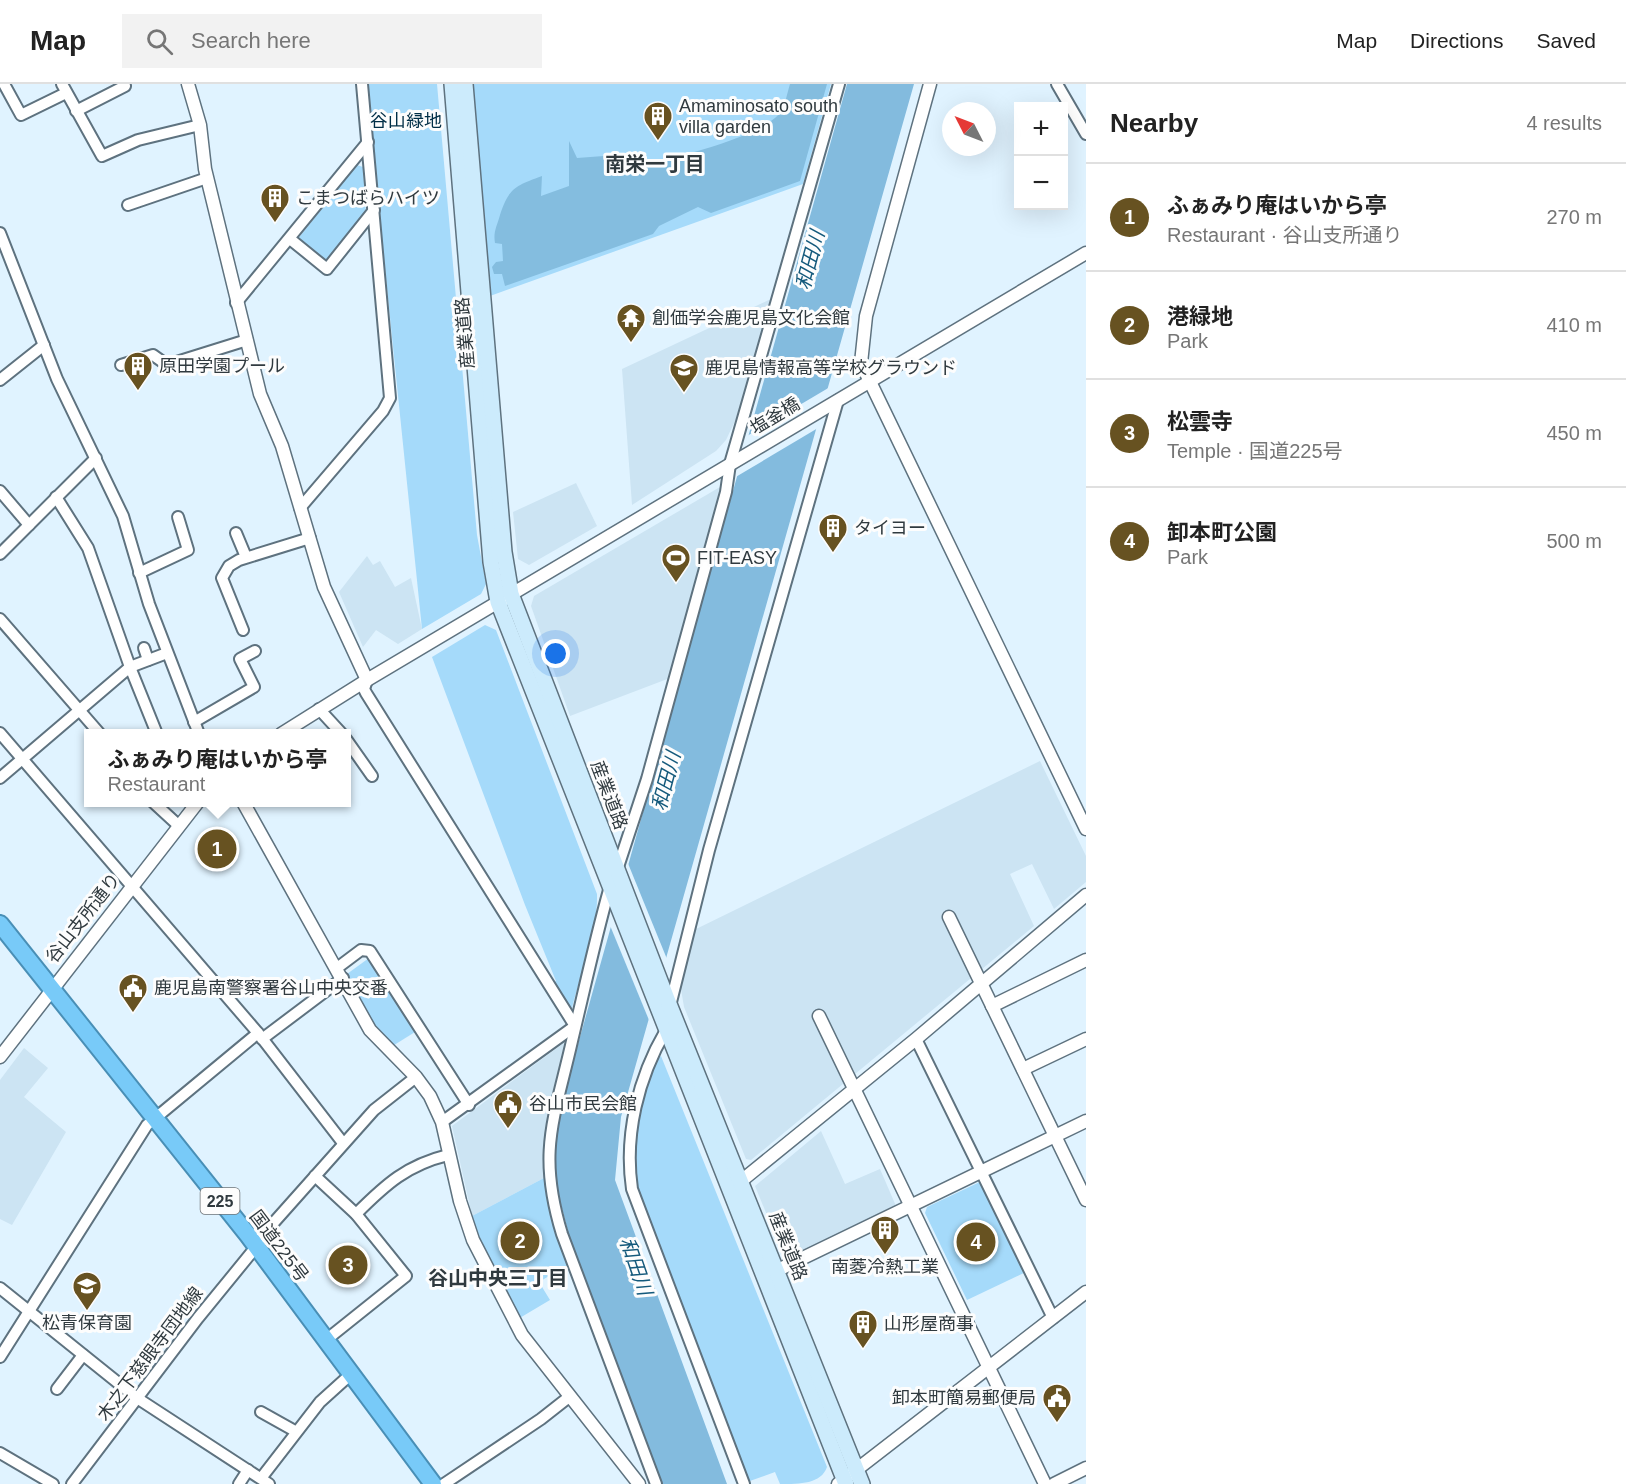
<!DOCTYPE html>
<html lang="en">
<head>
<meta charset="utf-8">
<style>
	:root { --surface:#fff; --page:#f2f2f2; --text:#222; --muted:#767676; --line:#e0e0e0; --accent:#675221 }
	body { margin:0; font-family:Arial,"Noto Sans JP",sans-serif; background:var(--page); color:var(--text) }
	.controls { position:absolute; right:18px; top:18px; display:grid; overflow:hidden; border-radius:0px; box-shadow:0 6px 24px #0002 }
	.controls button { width:54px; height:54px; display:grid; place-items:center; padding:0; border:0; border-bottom:2px solid var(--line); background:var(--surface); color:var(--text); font:30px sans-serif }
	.compass { position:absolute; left:942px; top:18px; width:54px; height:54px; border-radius:50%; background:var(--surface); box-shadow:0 6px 24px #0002; rotate:312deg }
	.you { position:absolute; left:556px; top:570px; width:21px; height:21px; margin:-15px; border:4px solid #fff; border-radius:50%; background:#1a73e8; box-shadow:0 0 0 9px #1a73e833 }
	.badge { display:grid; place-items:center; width:39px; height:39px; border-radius:50%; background:var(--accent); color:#fff; font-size:20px; font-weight:700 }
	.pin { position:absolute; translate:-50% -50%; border:3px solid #fff; box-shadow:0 2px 6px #0006 }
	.popup { position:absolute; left:84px; top:645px; width:267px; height:78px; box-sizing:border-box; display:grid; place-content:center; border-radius:0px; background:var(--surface); filter:drop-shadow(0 2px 4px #0005); font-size:20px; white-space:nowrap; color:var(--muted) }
	.popup b { font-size:22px; color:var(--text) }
	.popup::after { content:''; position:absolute; left:50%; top:100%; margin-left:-12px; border:12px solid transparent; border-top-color:var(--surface) }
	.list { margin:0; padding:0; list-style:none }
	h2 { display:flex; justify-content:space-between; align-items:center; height:78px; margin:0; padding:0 24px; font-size:26px }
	h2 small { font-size:20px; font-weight:400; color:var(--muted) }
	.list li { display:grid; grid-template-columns:39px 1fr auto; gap:18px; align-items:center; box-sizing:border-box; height:108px; padding:0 24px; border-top:2px solid var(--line) }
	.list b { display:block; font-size:22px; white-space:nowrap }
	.list p { margin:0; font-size:20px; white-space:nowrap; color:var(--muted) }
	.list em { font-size:20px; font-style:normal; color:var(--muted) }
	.icon { flex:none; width:33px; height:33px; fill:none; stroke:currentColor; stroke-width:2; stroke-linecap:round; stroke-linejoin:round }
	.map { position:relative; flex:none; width:1086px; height:1400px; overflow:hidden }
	header { display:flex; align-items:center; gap:36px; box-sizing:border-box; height:84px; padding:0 30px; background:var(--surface); border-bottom:2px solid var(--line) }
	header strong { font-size:28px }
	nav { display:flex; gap:33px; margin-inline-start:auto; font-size:21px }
	.search { width:420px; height:54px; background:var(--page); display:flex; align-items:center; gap:15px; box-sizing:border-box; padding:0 21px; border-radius:0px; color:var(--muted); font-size:22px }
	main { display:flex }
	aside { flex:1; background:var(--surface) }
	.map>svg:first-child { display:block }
	.built { fill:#cce4f3 }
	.green { fill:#a5dafa }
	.forest { fill:#84bddf }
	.water { fill:#83bbde }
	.pier { fill:#e0f3ff }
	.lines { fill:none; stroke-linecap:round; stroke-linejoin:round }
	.minor-casing { stroke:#5e727f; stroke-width:14 }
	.tertiary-casing { stroke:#5e727f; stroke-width:15 }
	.secondary-casing { stroke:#5e727f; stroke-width:18 }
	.trunk-casing { stroke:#498fb6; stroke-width:20 }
	.minor { stroke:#fff; stroke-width:10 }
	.tertiary { stroke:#fff; stroke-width:12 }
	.secondary { stroke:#ccebfc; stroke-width:15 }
	.trunk { stroke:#78caf8; stroke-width:16 }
	.labels { text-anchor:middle; stroke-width:6; stroke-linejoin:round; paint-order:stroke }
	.shield { fill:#fdfdfd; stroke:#6e7478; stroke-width:1.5 }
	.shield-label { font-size:16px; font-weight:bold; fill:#303a3f }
	.poi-label { font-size:18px; fill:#303a3f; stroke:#fdfdfd; text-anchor:start }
	.park-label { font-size:18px; fill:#002e46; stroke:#fdfdfd }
	.street-label { font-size:18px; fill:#303a3f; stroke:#fdfdfd }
	.neighbourhood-label { font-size:20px; font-weight:bold; fill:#303a3f; stroke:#fdfdfd }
	.water-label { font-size:20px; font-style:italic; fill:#155a7c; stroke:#fdfdfd }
</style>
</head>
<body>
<header>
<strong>Map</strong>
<div class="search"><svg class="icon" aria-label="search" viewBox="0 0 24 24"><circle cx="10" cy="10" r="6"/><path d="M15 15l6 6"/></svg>Search here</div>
<nav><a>Map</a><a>Directions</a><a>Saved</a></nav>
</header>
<main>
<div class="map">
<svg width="1086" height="1400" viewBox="0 0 1086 1400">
	<rect width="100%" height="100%" fill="#e0f3ff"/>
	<g class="built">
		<path d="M773,214L736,335L726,356L716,367L632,421L622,285Z"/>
		<path d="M576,399L597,442L529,481L518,475L513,428Z"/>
		<path d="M720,403L722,406L670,594L570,632L531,522L534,512Z"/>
		<path d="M367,472L373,481L380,477L395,503L411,494L422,545L398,560L376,546L363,563L339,508Z"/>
		<path d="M1040,677L1086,772V798L1054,825L1032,780L1010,790L1034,842L751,1076L746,1075L684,923L680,899L692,847Z"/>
		<path d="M565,958L568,960L547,1039L544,1094L472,1132L452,1042Z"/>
		<path d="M24,964L48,984L24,1013L66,1048L12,1141L0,1135V996Z"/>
		<path d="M821,1047L845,1100L880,1085L896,1122L785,1175L755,1102Z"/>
	</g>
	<g class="green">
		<path d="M366,0H437L477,451L486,500L481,510L422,545Z"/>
		<path d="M466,0H831L803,100L490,212Z"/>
		<path d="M357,81L363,83L366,131L328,179L296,157Z"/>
		<path d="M485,541L496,546L597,810C598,847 581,888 572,924L569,926L553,899L556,897L525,821L432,573Z"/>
		<path d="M369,874L373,876L415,948L391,963L368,937L347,890Z"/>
		<path d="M661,972L827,1383C821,1400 800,1400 780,1400L775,1388L747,1398L636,1105L634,1040L654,977Z"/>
		<path d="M544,1094L569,1180L539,1198L550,1216L518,1235L483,1165L472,1132Z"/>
		<path d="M984,1096L1028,1187L967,1216L925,1129L927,1123Z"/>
	</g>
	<path class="forest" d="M790,0H827L800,97L711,129L698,123L659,142L653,150L505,202L502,190H494L492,183L496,178L503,177L502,160L495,159C493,148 497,142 500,131C509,104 515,102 542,92L541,112L569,102V57L577,74L617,71L623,85C657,79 758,55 779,30C785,24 787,9 790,0Z"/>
	<path class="water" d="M847,0H914L621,1033L615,1096L727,1400H662L570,1155L558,1109L555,1076L559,1028Z"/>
	<g class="pier">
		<path d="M830,303L818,344L734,394L747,352Z"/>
		<path d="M627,777L669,880L651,941L609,839Z"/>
	</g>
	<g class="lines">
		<g class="minor-casing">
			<g id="minor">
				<path d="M4,0L21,31L66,9"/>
				<path d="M62,0L102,72L138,56L200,41"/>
				<path d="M1057,0L1086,50"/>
				<path d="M76,27L125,2L124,0"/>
				<path d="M128,121L207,94"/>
				<path d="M0,149L57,295L123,432L149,520L199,650"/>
				<path d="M290,155L327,185L374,126"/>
				<path d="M236,219L368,58"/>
				<path d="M121,281L153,271L167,281L247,256"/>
				<path d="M0,296L44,261"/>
				<path d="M0,407L29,441"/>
				<path d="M56,413L88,464L130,583L157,650"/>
				<path d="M300,424L383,327L390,314L362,0"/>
				<path d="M236,449L246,473"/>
				<path d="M0,470L96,374"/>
				<path d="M139,489L188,466L178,433"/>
				<path d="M0,535L100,650"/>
				<path d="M243,546L222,494L229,482L239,476L310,454"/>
				<path d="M144,564L148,576"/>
				<path d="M367,596L364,605L366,609L575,942"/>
				<path d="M319,625L342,650"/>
				<path d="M194,638L254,603L240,575L255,567"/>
				<path d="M0,649L258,949L343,1059"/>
				<path d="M346,655L372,692"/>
				<path d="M0,694L130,583L167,569"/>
				<path d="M153,718L178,741"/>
				<path d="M617,786L647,695L726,408L730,380L839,0"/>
				<path d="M609,806C595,856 584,907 572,957C554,1036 537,1068 562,1150L656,1400"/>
				<path d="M337,884L361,866L370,867L469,1021"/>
				<path d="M670,922L709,766L838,316"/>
				<path d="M666,946C638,994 624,1051 632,1105L744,1400"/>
				<path d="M262,955L343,894"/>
				<path d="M916,955L1053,1234"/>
				<path d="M442,1038L575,942"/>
				<path d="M315,1092L356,1130L406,1192L326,1256"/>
				<path d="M356,1130C386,1100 407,1081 448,1071"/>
				<path d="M0,1204L137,1314L269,1400"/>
				<path d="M0,1273L147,1041L258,949"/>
				<path d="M57,1305L83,1271"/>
				<path d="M261,1328L295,1347"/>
				<path d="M0,1369L53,1400"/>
				<path d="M262,1393L320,1318L351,1290"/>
				<path d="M72,1400L198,1234L256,1163L260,1154L374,1026L416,993"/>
				<path d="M239,1400L248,1386"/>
				<path d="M444,1400L541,1335L569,1313"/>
			</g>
		</g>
		<g class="tertiary-casing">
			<g id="tertiary">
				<path d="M188,0L200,41L205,85L260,310L282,362L324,503L367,596"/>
				<path d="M930,0L866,232L861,279L1086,745"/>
				<path d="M281,650L367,596L1086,169"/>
				<path d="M243,718L370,946L416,993L430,1012L442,1038L460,1117L473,1156L522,1251L639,1400"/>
				<path d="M949,833L1086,1116"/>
				<path d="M992,922L1086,876"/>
				<path d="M819,932L1045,1400"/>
				<path d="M0,973L198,718"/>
				<path d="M1023,985L1086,955"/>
				<path d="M735,1102L916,955L1086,811"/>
				<path d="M776,1187L1086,1037"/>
				<path d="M838,1400L1086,1208"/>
				<path d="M1054,1400L1086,1384"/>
			</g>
		</g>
		<g class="secondary-casing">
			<g id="secondary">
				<path d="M452,0L491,478L498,518L846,1400"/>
				<path d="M465,0L504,468L511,510L667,915L862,1400"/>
			</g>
		</g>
		<g class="trunk-casing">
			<path id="trunk" d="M0,840L248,1151L433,1400"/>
		</g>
		<use href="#minor" class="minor"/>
		<use href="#tertiary" class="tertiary"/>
		<use href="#secondary" class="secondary"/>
		<use href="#trunk" class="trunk"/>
	</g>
	<defs>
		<g id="building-pin" transform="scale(1.5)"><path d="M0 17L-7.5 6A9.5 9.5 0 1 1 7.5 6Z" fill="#675221" stroke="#fdfdfd"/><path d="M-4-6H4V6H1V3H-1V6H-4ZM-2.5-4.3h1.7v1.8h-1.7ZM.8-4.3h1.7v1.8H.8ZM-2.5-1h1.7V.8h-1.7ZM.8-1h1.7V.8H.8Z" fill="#fff"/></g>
		<g id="temple-pin" transform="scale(1.5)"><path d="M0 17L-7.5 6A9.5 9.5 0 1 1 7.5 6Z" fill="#675221" stroke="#fdfdfd"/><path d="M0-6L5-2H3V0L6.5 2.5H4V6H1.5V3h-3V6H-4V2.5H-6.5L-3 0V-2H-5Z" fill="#fff"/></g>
		<g id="school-pin" transform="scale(1.5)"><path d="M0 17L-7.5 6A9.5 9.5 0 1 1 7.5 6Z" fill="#675221" stroke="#fdfdfd"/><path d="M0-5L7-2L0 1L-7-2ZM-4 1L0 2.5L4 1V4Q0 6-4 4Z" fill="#fff"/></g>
		<g id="stadium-pin" transform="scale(1.5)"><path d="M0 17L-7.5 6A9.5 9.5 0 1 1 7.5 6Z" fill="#675221" stroke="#fdfdfd"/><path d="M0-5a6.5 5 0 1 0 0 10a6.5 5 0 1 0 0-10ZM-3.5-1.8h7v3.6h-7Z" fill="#fff"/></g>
		<g id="civic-pin" transform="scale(1.5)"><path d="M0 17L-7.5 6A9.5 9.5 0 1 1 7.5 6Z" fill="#675221" stroke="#fdfdfd"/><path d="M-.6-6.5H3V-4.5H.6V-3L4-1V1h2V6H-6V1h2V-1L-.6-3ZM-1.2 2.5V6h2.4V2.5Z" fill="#fff"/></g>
	</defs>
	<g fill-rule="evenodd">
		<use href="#building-pin" x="658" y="32"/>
		<use href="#building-pin" x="275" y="114"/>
		<use href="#temple-pin" x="631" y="234"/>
		<use href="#building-pin" x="138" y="282"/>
		<use href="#school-pin" x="684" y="284"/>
		<use href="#building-pin" x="833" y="444"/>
		<use href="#stadium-pin" x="676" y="474"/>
		<use href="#civic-pin" x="133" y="904"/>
		<use href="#civic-pin" x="508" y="1020"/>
		<use href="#building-pin" x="885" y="1146"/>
		<use href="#school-pin" x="87" y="1202"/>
		<use href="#building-pin" x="863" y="1240"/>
		<use href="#civic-pin" x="1057" y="1314"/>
	</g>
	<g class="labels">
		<rect class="shield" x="200.5" y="1104" width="39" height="26" rx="4.5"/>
		<g class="shield-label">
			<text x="220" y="1123">225</text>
		</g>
		<g class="poi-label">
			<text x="679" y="28">Amaminosato south<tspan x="679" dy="21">villa garden</tspan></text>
			<text x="296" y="120">こまつばらハイツ</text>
			<text x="652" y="240">創価学会鹿児島文化会館</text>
			<text x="159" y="288">原田学園プール</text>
			<text x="705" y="290">鹿児島情報高等学校グラウンド</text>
			<text x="854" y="450">タイヨー</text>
			<text x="697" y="480">FIT-EASY</text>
			<text x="154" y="910">鹿児島南警察署谷山中央交番</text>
			<text x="529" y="1026">谷山市民会館</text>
			<text x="885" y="1189" text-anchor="middle">南菱冷熱工業</text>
			<text x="87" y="1245" text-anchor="middle">松青保育園</text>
			<text x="884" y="1246">山形屋商事</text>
			<text x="1036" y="1320" text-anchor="end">卸本町簡易郵便局</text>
		</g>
		<g class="park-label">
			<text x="406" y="43">谷山緑地</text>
		</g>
		<g class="street-label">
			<text transform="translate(465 249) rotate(-95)" y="6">産業道路</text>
			<text transform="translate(775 332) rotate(-31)" y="6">塩釜橋</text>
			<text transform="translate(609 711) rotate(69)" y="6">産業道路</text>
			<text transform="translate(83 834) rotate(-52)" y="6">谷山支所通り</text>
			<text transform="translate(279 1162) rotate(53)" y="6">国道225号</text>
			<text transform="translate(788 1162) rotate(68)" y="6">産業道路</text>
			<text transform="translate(150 1270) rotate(-53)" y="6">木之下慈眼寺団地線</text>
		</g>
		<g class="neighbourhood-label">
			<text x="655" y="87">南栄一丁目</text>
			<text x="498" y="1201">谷山中央三丁目</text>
		</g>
		<g class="water-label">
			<text transform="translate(810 176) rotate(-75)" y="7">和田川</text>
			<text transform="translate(666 697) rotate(-75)" y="7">和田川</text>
			<text transform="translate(636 1182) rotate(71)" y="7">和田川</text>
		</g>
	</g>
</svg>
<div class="controls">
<button>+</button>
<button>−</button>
</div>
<svg class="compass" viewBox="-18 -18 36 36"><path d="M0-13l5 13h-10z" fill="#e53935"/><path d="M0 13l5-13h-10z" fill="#767676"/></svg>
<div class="you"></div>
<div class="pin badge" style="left:217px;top:765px">1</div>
<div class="popup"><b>ふぁみり庵はいから亭</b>Restaurant</div>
<div class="pin badge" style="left:520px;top:1157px">2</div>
<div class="pin badge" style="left:348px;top:1181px">3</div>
<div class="pin badge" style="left:976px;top:1158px">4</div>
</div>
<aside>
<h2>Nearby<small>4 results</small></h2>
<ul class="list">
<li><span class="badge">1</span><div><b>ふぁみり庵はいから亭</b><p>Restaurant · 谷山支所通り</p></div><em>270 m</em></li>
<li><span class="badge">2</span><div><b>港緑地</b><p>Park</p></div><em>410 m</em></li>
<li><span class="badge">3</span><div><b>松雲寺</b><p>Temple · 国道225号</p></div><em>450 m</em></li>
<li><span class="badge">4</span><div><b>卸本町公園</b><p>Park</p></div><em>500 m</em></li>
</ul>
</aside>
</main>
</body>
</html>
